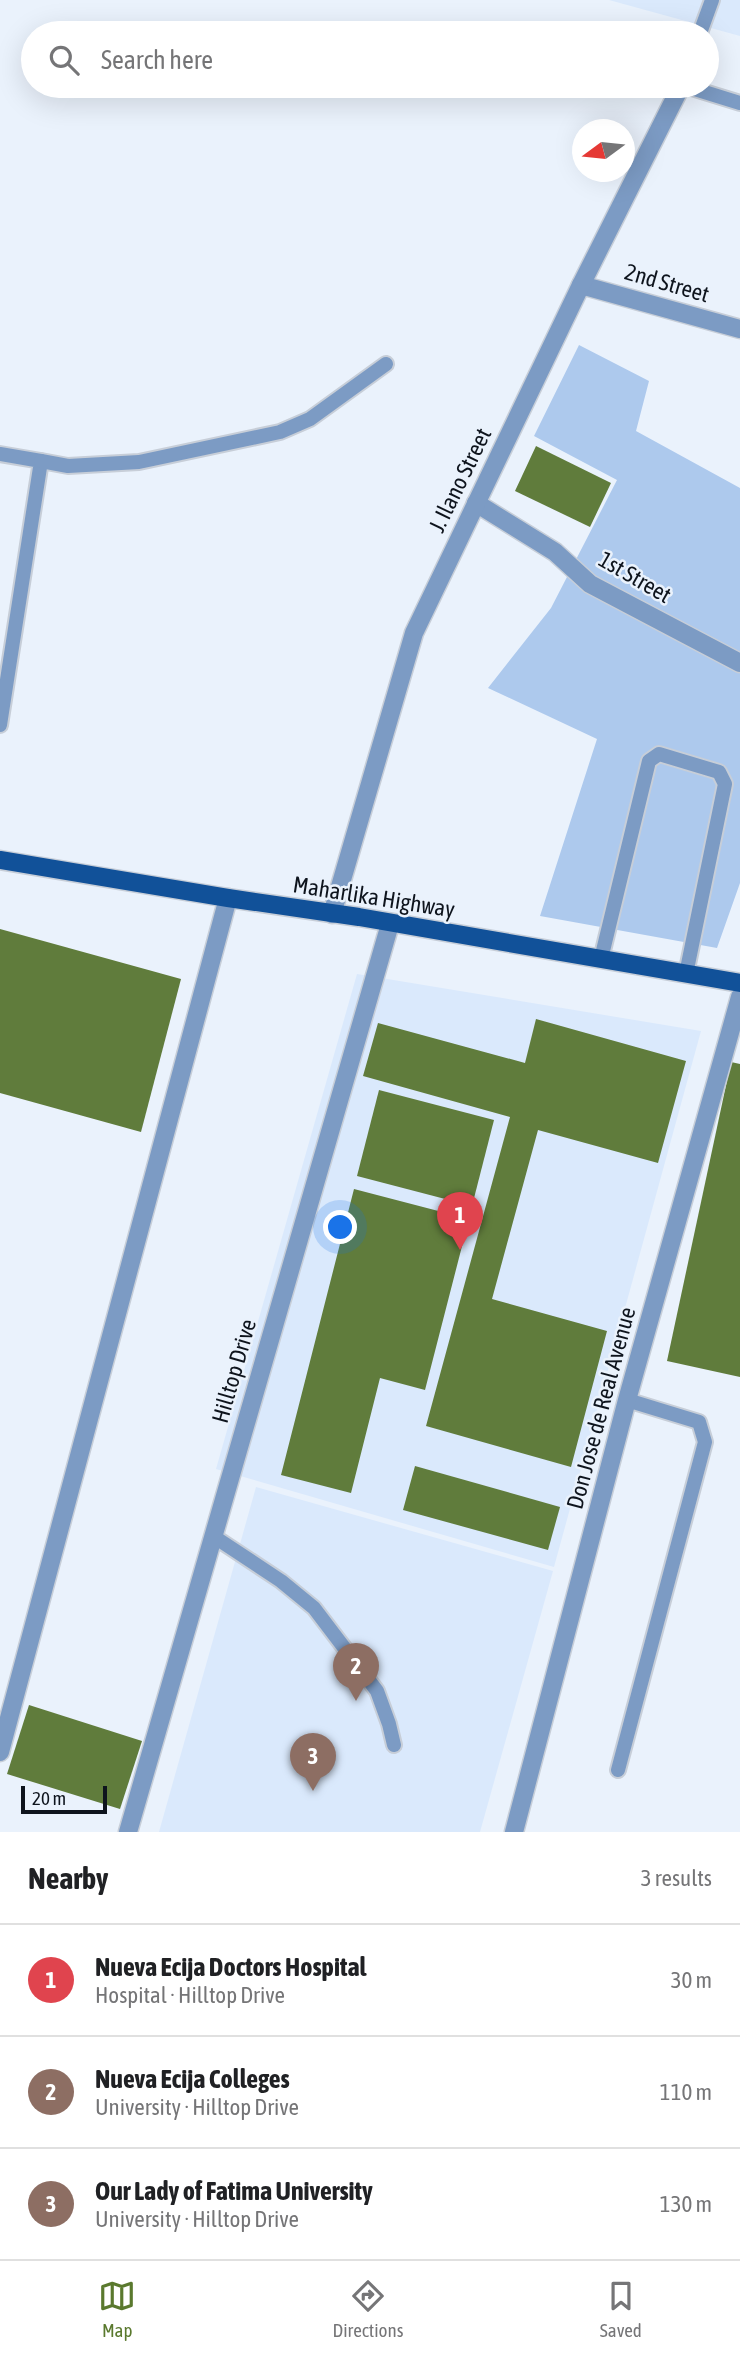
<!DOCTYPE html>
<html lang="en">
<head>
<meta charset="utf-8">
<style>
	:root { --surface:#fff; --page:#f2f2f2; --text:#202124; --muted:#757577; --line:#e0e0e0; --accent:#5a792e }
	body { margin:0; font-family:"Asap Condensed",sans-serif; background:var(--page); color:var(--text) }
	.compass { position:absolute; left:572px; top:119px; width:63px; height:63px; border-radius:50%; background:var(--surface); box-shadow:0 7px 28px #0002; rotate:255deg }
	.scale { position:absolute; left:21px; bottom:18px; width:86px; box-sizing:border-box; padding-left:7px; border:4px solid #0e141d; border-top:0; font-size:19px; line-height:24px; white-space:nowrap; color:#0e141d; -webkit-text-stroke:5px #eaf2fc; paint-order:stroke }
	.you { position:absolute; left:341px; top:1228px; width:24px; height:24px; margin:-18px; border:5px solid #fff; border-radius:50%; background:#1a73e8; box-shadow:0 0 0 10px #1a73e833 }
	.badge { display:grid; place-items:center; width:46px; height:46px; border-radius:50%; background:var(--accent); color:#fff; font-size:23px; font-weight:700 }
	.pin { position:absolute; translate:-50% -58px; filter:drop-shadow(0 2px 4px #0008) }
	.pin::after { content:''; position:absolute; top:37px; width:24px; height:21px; background:inherit; clip-path:polygon(0 0,100% 0,50% 100%) }
	.list { margin:0; padding:0; list-style:none }
	h2 { display:flex; justify-content:space-between; align-items:center; height:91px; margin:0; padding:0 28px; font-size:30px }
	h2 small { font-size:23px; font-weight:400; color:var(--muted) }
	.list li { display:grid; grid-template-columns:46px 1fr auto; gap:21px; align-items:center; box-sizing:border-box; height:112px; padding:0 28px; border-top:2px solid var(--line) }
	.list b { display:block; font-size:26px; white-space:nowrap }
	.list p { margin:0; font-size:23px; white-space:nowrap; color:var(--muted) }
	.list em { font-size:23px; font-style:normal; color:var(--muted) }
	.icon { flex:none; width:38px; height:38px; fill:none; stroke:currentColor; stroke-width:2; stroke-linecap:round; stroke-linejoin:round }
	.map { position:relative; flex:none; width:740px; height:1832px; overflow:hidden }
	.search { position:absolute; background:var(--surface); box-shadow:0 7px 28px #0002; left:21px; right:21px; top:21px; height:77px; display:flex; align-items:center; gap:18px; box-sizing:border-box; padding:0 24px; border-radius:38px; color:var(--muted); font-size:26px }
	.sheet { height:427px; background:var(--surface) }
	nav { display:flex; justify-content:space-around; align-items:center; box-sizing:border-box; height:98px; border-top:2px solid var(--line); background:var(--surface); font-size:19px; color:var(--muted) }
	nav a { display:grid; justify-items:center; gap:4px }
	nav .on { color:var(--accent) }
	.map>svg:first-child { display:block }
	.built { fill:#dae9fc }
	.green { fill:#adc9ed }
	.building { fill:#607c3c }
	.lines { fill:none; stroke-linecap:round; stroke-linejoin:round }
	.service-casing { stroke:#c7ced8; stroke-width:18 }
	.minor-casing { stroke:#c7ced8; stroke-width:21 }
	.primary-casing { stroke:#c7ced8; stroke-width:21 }
	.service { stroke:#7c9bc4; stroke-width:14 }
	.minor { stroke:#7c9bc4; stroke-width:18 }
	.primary { stroke:#115199; stroke-width:18 }
	.labels { text-anchor:middle; stroke-width:5; stroke-linejoin:round; paint-order:stroke }
	.street-label { font-size:23px; fill:#0e141d; stroke:#eaf2fc }
</style>
</head>
<body>
<div class="map">
<svg width="740" height="1832" viewBox="0 0 740 1832">
	<rect width="100%" height="100%" fill="#eaf2fc"/>
	<g class="built">
		<path d="M609,0H740V36Z"/>
		<path d="M357,974L701,1031L554,1567L216,1469Z"/>
		<path d="M256,1487L553,1571L480,1832H159Z"/>
	</g>
	<path class="green" d="M579,345L649,381L636,431L740,488V883L717,948L540,916L597,739L488,688L551,608L617,480L534,436Z"/>
	<g class="building">
		<path d="M536,446L611,483L590,527L515,491Z"/>
		<path d="M0,929L181,979L141,1132L0,1093Z"/>
		<path d="M536,1019L686,1061L658,1163L538,1130L492,1299L607,1331L571,1467L426,1426L510,1117L363,1076L378,1023L525,1063Z"/>
		<path d="M731,1062L740,1064V1377L667,1361Z"/>
		<path d="M379,1090L494,1120L472,1206L357,1176Z"/>
		<path d="M354,1189L469,1219L425,1390L380,1378L351,1493L281,1475Z"/>
		<path d="M415,1466L560,1507L548,1550L403,1510Z"/>
		<path d="M29,1705L142,1741L120,1809L7,1774Z"/>
	</g>
	<g class="lines">
		<g class="service-casing">
			<g id="service">
				<path d="M700,33L712,0"/>
				<path d="M685,86L740,103"/>
				<path d="M0,454L41,461L0,725"/>
				<path d="M41,461L68,466L139,462L280,432L310,419L386,364"/>
				<path d="M601,959L649,761L659,754L719,772L725,784L686,974"/>
				<path d="M213,1536L281,1581L314,1608L377,1691L389,1724L394,1745"/>
				<path d="M618,1770L705,1442L699,1422L627,1400"/>
			</g>
		</g>
		<g class="minor-casing">
			<g id="minor">
				<path d="M581,285L740,329"/>
				<path d="M476,503L555,552L590,584L740,663"/>
				<path d="M332,914L414,633L581,285L681,86"/>
				<path d="M0,1752L228,898"/>
				<path d="M128,1832L390,924"/>
				<path d="M514,1832L627,1400L740,997"/>
			</g>
		</g>
		<g class="primary-casing">
			<path id="primary" d="M0,860L228,898L359,917L740,983"/>
		</g>
		<use href="#service" class="service"/>
		<use href="#minor" class="minor"/>
		<use href="#primary" class="primary"/>
	</g>
	<g class="labels">
		<g class="street-label">
			<text transform="translate(667 283) rotate(16)" y="8">2nd Street</text>
			<text transform="translate(460 480) rotate(-64)" y="8">J. Ilano Street</text>
			<text transform="translate(635 577) rotate(30)" y="8">1st Street</text>
			<text transform="translate(374 897) rotate(9)" y="8">Maharlika Highway</text>
			<text transform="translate(234 1371) rotate(-74)" y="8">Hilltop Drive</text>
			<text transform="translate(601 1408) rotate(-75)" y="8">Don Jose de Real Avenue</text>
		</g>
	</g>
</svg>
<svg class="compass" viewBox="-18 -18 36 36"><path d="M0-13l5 13h-10z" fill="#e53935"/><path d="M0 13l5-13h-10z" fill="#757577"/></svg>
<div class="scale">20 m</div>
<div class="you"></div>
<div class="pin badge" style="left:460px;top:1250px;background:#e0444e">1</div>
<div class="pin badge" style="left:356px;top:1701px;background:#8d6e63">2</div>
<div class="pin badge" style="left:313px;top:1791px;background:#8d6e63">3</div>
<div class="search"><svg class="icon" aria-label="search" viewBox="0 0 24 24"><circle cx="10" cy="10" r="6"/><path d="M15 15l6 6"/></svg>Search here</div>
</div>
<section class="sheet">
<h2>Nearby<small>3 results</small></h2>
<ul class="list">
<li><span class="badge" style="background:#e0444e">1</span><div><b>Nueva Ecija Doctors Hospital</b><p>Hospital · Hilltop Drive</p></div><em>30 m</em></li>
<li><span class="badge" style="background:#8d6e63">2</span><div><b>Nueva Ecija Colleges</b><p>University · Hilltop Drive</p></div><em>110 m</em></li>
<li><span class="badge" style="background:#8d6e63">3</span><div><b>Our Lady of Fatima University</b><p>University · Hilltop Drive</p></div><em>130 m</em></li>
</ul>
</section>
<nav>
<a class="on"><svg class="icon" aria-label="map" viewBox="0 0 24 24"><path d="M3 6l6-2 6 2 6-2v14l-6 2-6-2-6 2zM9 4v14M15 6v14"/></svg>Map</a>
<a><svg class="icon" aria-label="directions" viewBox="0 0 24 24"><path d="M12 3l9 9-9 9-9-9zM9 14v-3h6M13 9l2 2-2 2"/></svg>Directions</a>
<a><svg class="icon" aria-label="saved" viewBox="0 0 24 24"><path d="M7 4h10v16l-5-4-5 4z"/></svg>Saved</a>
</nav>
</body>
</html>
